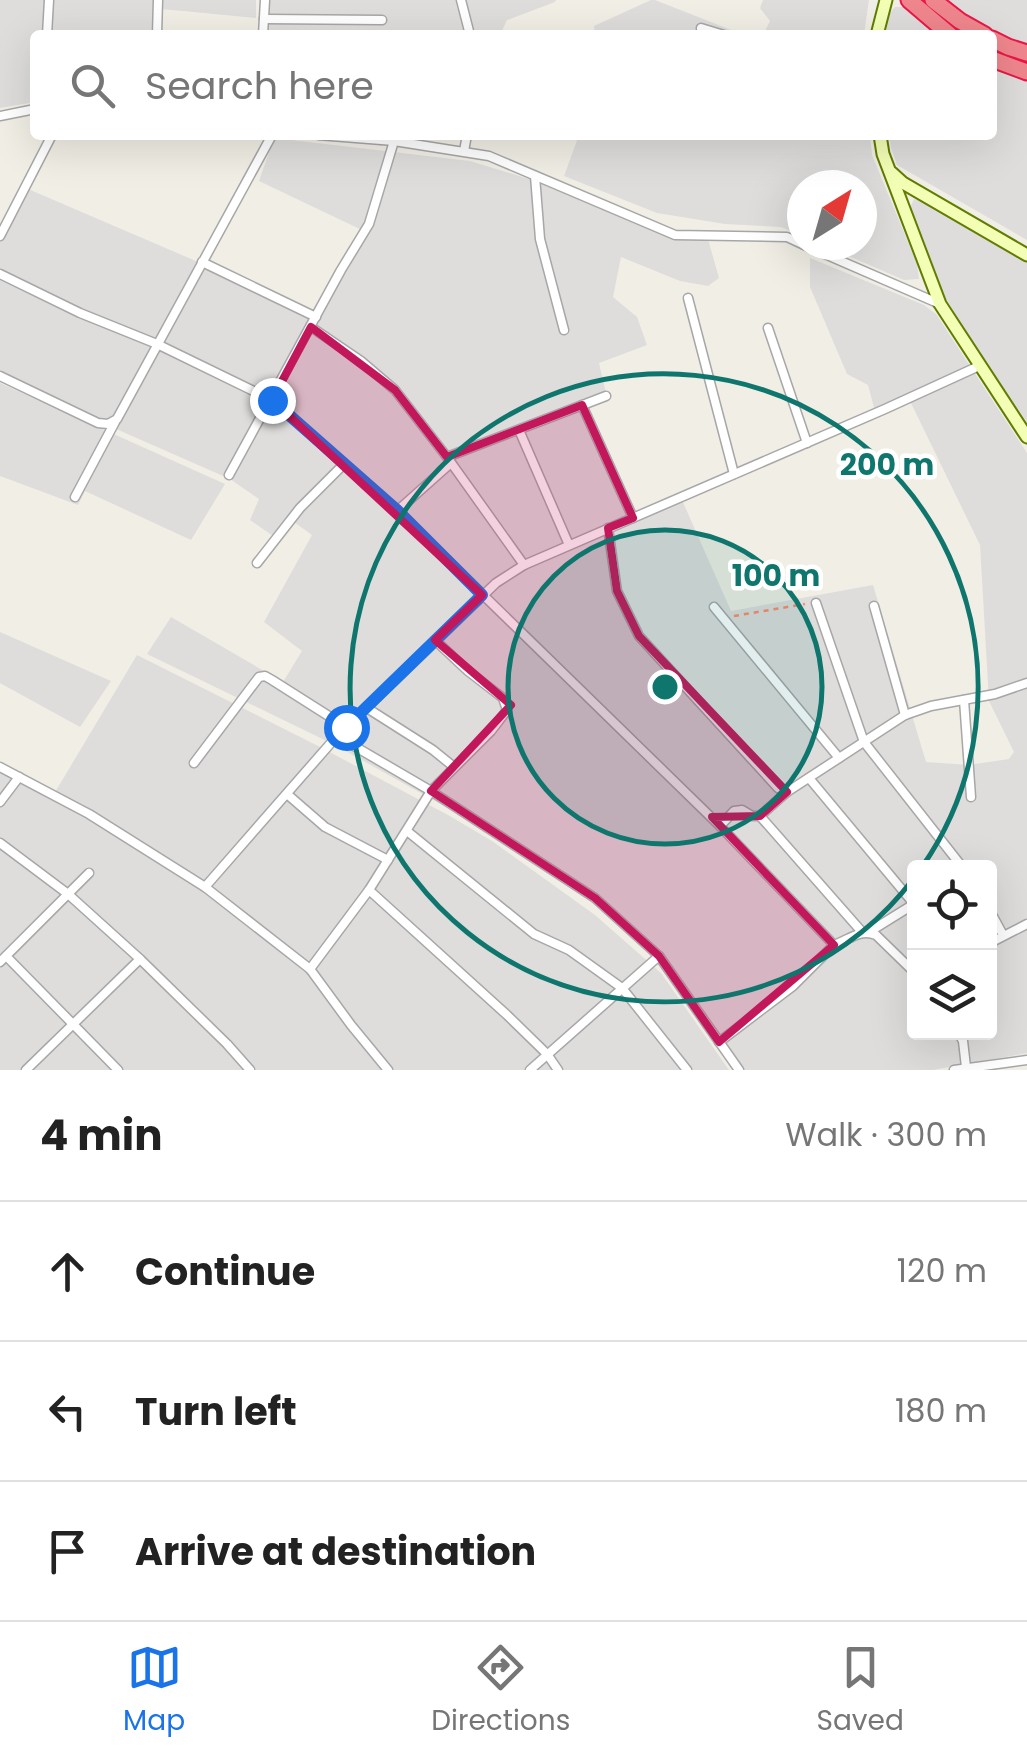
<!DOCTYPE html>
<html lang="en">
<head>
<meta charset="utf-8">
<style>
	:root { --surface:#fff; --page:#f6f6f6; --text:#222; --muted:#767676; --line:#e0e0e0; --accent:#1a73e8 }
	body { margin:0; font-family:Poppins,sans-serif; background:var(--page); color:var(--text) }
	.controls { position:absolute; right:30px; bottom:30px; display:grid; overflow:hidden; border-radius:10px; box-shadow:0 10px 40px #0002 }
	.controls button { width:90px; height:90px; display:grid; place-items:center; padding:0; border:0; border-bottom:2px solid var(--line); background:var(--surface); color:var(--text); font:50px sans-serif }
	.compass { position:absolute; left:787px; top:170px; width:90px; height:90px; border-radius:50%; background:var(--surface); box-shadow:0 10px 40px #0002; rotate:37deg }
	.stop { position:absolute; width:30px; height:30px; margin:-22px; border:8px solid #1a73e8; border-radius:50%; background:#fff }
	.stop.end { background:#1a73e8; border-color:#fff; box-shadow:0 2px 10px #0008 }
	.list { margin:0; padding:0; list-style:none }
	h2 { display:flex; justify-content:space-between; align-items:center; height:130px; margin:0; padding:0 40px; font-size:42px }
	h2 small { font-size:32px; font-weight:400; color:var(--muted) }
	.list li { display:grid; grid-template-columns:65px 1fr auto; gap:30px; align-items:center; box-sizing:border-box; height:140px; padding:0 40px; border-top:2px solid var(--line) }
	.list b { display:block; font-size:38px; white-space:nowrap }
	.list em { font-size:32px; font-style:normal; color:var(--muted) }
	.icon { flex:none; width:55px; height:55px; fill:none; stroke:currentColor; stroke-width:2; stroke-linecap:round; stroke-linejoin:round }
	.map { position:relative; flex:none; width:1027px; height:1070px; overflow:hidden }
	.search { position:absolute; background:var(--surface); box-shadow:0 10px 40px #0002; left:30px; right:30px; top:30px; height:110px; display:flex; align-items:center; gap:25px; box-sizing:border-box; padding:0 35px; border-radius:10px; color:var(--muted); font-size:38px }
	.sheet { height:550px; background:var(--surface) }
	nav { display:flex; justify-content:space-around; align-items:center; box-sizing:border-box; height:140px; border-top:2px solid var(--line); background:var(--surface); font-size:28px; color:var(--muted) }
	nav a { display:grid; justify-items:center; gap:5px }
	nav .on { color:var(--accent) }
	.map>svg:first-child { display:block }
	.residential { fill:#dedddc; fill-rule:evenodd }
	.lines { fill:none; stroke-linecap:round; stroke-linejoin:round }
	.street-casing { stroke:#a7a7a7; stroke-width:11 }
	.secondary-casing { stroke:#617d00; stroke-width:15 }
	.highway-casing { stroke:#eb1646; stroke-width:19 }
	.path { stroke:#ff8968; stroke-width:2.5; stroke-dasharray:5 5; stroke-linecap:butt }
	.street { stroke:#fff; stroke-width:8 }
	.secondary { stroke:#f3ffb5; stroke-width:11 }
	.highway { stroke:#ef868d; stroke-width:15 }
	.route { stroke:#1a73e8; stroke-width:12 }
	.marked { fill:#c2185b; fill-opacity:0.2; stroke:#c2185b; stroke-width:8; stroke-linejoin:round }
	.ring { fill:none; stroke:#0f766e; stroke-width:5 }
	.centre { fill:#0f766e; stroke:#fff; stroke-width:5 }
	.ring-label { font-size:30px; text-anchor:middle; font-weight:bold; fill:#0f766e; stroke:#fff; stroke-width:9; stroke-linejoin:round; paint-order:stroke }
</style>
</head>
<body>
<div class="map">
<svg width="1027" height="1070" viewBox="0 0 1027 1070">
	<rect width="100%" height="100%" fill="#f1eee5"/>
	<g class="residential">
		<path d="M0,0H256V18L162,9V35H35V102L0,108Z"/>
		<path d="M270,0H556L555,2L507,20L500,35H269Z"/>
		<path d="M651,0H655L744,35H595L594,26Z"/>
		<path d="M763,0H869L864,35H763L770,21L760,8Z"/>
		<path d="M945,0H1027V44L1015,42L971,17Z"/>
		<path d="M895,7H903L941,35H885L890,13Z"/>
		<path d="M992,65L1027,78V240L897,165L891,148L889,135H992Z"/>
		<path d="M579,135H870L872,155L917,264L919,279L904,280L823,245H862V185H802V236L781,227L725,224L657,213L564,176Z"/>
		<path d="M274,138L470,161L529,179L644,226L708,239L719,278L708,286L680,281L621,257L613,297L637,317L647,345L599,363L606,393L581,402L633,515L682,500L731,611L873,585L926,762L969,765L1009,759L1014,752L989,701L980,545L910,401L876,415L868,385L847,374L810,287V258L924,305L936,314L1027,453V1053L933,1070H740L640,935L469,820L335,745L147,654L171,617L283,682L302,651L264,622L312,535L294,522L276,538L250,520L259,499L230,479L0,378V242L28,189L317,313L364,231L259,181ZM914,868H990V1032H914Z"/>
		<path d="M914,199L925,201L1027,262V422L983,360L930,272L910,208Z"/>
		<path d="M0,383L225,484L191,540L85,491L78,505L0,476Z"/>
		<path d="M0,632L111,681L80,727L0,683Z"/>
		<path d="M137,655L322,748L448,815L492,841L595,915L661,973L729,1070H0V773L51,799Z"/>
	</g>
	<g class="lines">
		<g class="street-casing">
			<g id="street">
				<path d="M461,0L470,35"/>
				<path d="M264,19L382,20"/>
				<path d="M701,28L724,35"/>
				<path d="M47,35L49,0"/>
				<path d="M157,35L158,0"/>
				<path d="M263,35L265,0"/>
				<path d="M0,116L35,109"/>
				<path d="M318,135L394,141L489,156L675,235L787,237L802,244"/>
				<path d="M464,151L467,135"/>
				<path d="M535,176L540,239L564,330"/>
				<path d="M0,236L52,135"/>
				<path d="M804,245L940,304"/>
				<path d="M202,262L316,317"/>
				<path d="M0,274L80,313L157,344L272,400L397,511L720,826L834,945C849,940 860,928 876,935L914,972"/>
				<path d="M688,298L734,474"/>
				<path d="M311,327L361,361L395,390L447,457L524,565"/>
				<path d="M768,328L807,443"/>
				<path d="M0,376L98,423L108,424L117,419L272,135"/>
				<path d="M582,405L633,518"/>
				<path d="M519,430L569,545"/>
				<path d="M447,457L606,396"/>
				<path d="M229,475L341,270L369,224L394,141"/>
				<path d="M75,497L115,422"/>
				<path d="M397,511L451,463"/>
				<path d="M608,528L617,591L639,636L778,788L787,792"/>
				<path d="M257,563L300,508L344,464"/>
				<path d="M816,603L864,742L963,868"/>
				<path d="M874,606L905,715"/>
				<path d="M714,607L839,758"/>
				<path d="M964,700L971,797"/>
				<path d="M367,708L433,750L454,767"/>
				<path d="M337,736L431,791L595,898L659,956L739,1070"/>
				<path d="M194,763L259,677L265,676L272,680L346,727"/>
				<path d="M0,767L89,814L205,887L310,969L351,1025L388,1070"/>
				<path d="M809,778L914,904"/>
				<path d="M287,794L325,827L388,860"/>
				<path d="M0,802L19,777"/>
				<path d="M760,816L862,932"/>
				<path d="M720,826L734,811L742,810L752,816H760L787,792L905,715L931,706L995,694L1027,683"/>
				<path d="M407,831L534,934L569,950L622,988L687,1070"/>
				<path d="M0,843L68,894L140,959L227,1044L250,1070"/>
				<path d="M205,887L337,736L496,583L524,565L885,409L979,366"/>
				<path d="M369,890L507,1015L547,1054L558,1070"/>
				<path d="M990,911L1003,935"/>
				<path d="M869,932L914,904"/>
				<path d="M990,943L1027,924"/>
				<path d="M6,956L118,1070"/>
				<path d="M0,962L89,873"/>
				<path d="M310,969L369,890L431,791L491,731L507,710L503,698L468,671L435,640"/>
				<path d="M958,1032L963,1041L966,1067"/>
				<path d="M719,1042L793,986L834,945"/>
				<path d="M26,1070L140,959"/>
				<path d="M530,1070L659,956"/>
				<path d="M954,1070L1027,1060"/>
			</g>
		</g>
		<g class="secondary-casing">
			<g id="secondary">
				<path d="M877,35L886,0"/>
				<path d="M880,135L883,154L940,304L1027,437"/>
				<path d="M892,173L903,183L1027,255"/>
			</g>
		</g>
		<g class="highway-casing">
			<g id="highway">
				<path d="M909,0L950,35"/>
				<path d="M933,0L960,21L985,35"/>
				<path d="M992,39L1008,47L1027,53"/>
				<path d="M992,59L1027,72"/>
			</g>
		</g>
		<path class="path" d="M734,616L805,604"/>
		<use href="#street" class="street"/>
		<use href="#secondary" class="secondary"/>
		<use href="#highway" class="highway"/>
	</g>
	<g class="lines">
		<path class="route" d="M272,400L398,511L482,595L346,727"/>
	</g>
	<path class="marked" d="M311,327L395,390L447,457L582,405L633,518L608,528L617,591L639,636L787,792L760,816L712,817L834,945L719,1042L659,956L595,898L431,791L511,705L435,640L482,595L272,400Z"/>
	<circle cx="665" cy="687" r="157" fill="#0f766e" fill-opacity=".12"/>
	<g class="ring">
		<circle cx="665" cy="687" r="157"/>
		<path d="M914 878A314 314 0 1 1 922 867"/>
	</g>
	<circle cx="665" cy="687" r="15" class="centre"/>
	<g class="ring-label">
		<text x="887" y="475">200 m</text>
		<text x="776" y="586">100 m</text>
	</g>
</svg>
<div class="controls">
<button><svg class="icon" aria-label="locate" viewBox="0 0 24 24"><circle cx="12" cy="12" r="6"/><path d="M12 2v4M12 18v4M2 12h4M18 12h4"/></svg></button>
<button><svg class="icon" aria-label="layers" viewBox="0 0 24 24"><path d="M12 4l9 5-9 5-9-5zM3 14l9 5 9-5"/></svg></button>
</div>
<svg class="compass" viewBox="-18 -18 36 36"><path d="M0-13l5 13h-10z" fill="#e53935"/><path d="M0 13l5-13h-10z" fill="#767676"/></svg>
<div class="stop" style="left:346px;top:727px"></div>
<div class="stop end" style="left:272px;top:400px"></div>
<div class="search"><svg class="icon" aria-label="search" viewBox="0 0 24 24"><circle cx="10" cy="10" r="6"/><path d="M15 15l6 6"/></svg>Search here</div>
</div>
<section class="sheet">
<h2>4 min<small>Walk · 300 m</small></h2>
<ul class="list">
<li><svg class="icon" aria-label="ahead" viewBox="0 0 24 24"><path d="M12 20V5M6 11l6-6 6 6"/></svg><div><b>Continue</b></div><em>120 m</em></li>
<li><svg class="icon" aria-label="left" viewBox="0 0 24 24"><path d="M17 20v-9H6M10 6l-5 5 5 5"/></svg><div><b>Turn left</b></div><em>180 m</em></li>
<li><svg class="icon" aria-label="arrive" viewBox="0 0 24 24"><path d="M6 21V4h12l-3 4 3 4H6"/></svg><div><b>Arrive at destination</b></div></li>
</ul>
</section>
<nav>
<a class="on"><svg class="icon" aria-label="map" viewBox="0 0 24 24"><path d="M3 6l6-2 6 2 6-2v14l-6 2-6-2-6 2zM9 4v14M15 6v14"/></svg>Map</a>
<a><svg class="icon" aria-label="directions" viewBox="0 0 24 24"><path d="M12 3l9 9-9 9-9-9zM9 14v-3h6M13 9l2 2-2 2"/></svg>Directions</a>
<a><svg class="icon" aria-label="saved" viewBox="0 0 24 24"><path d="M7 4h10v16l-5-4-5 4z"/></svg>Saved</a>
</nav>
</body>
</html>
